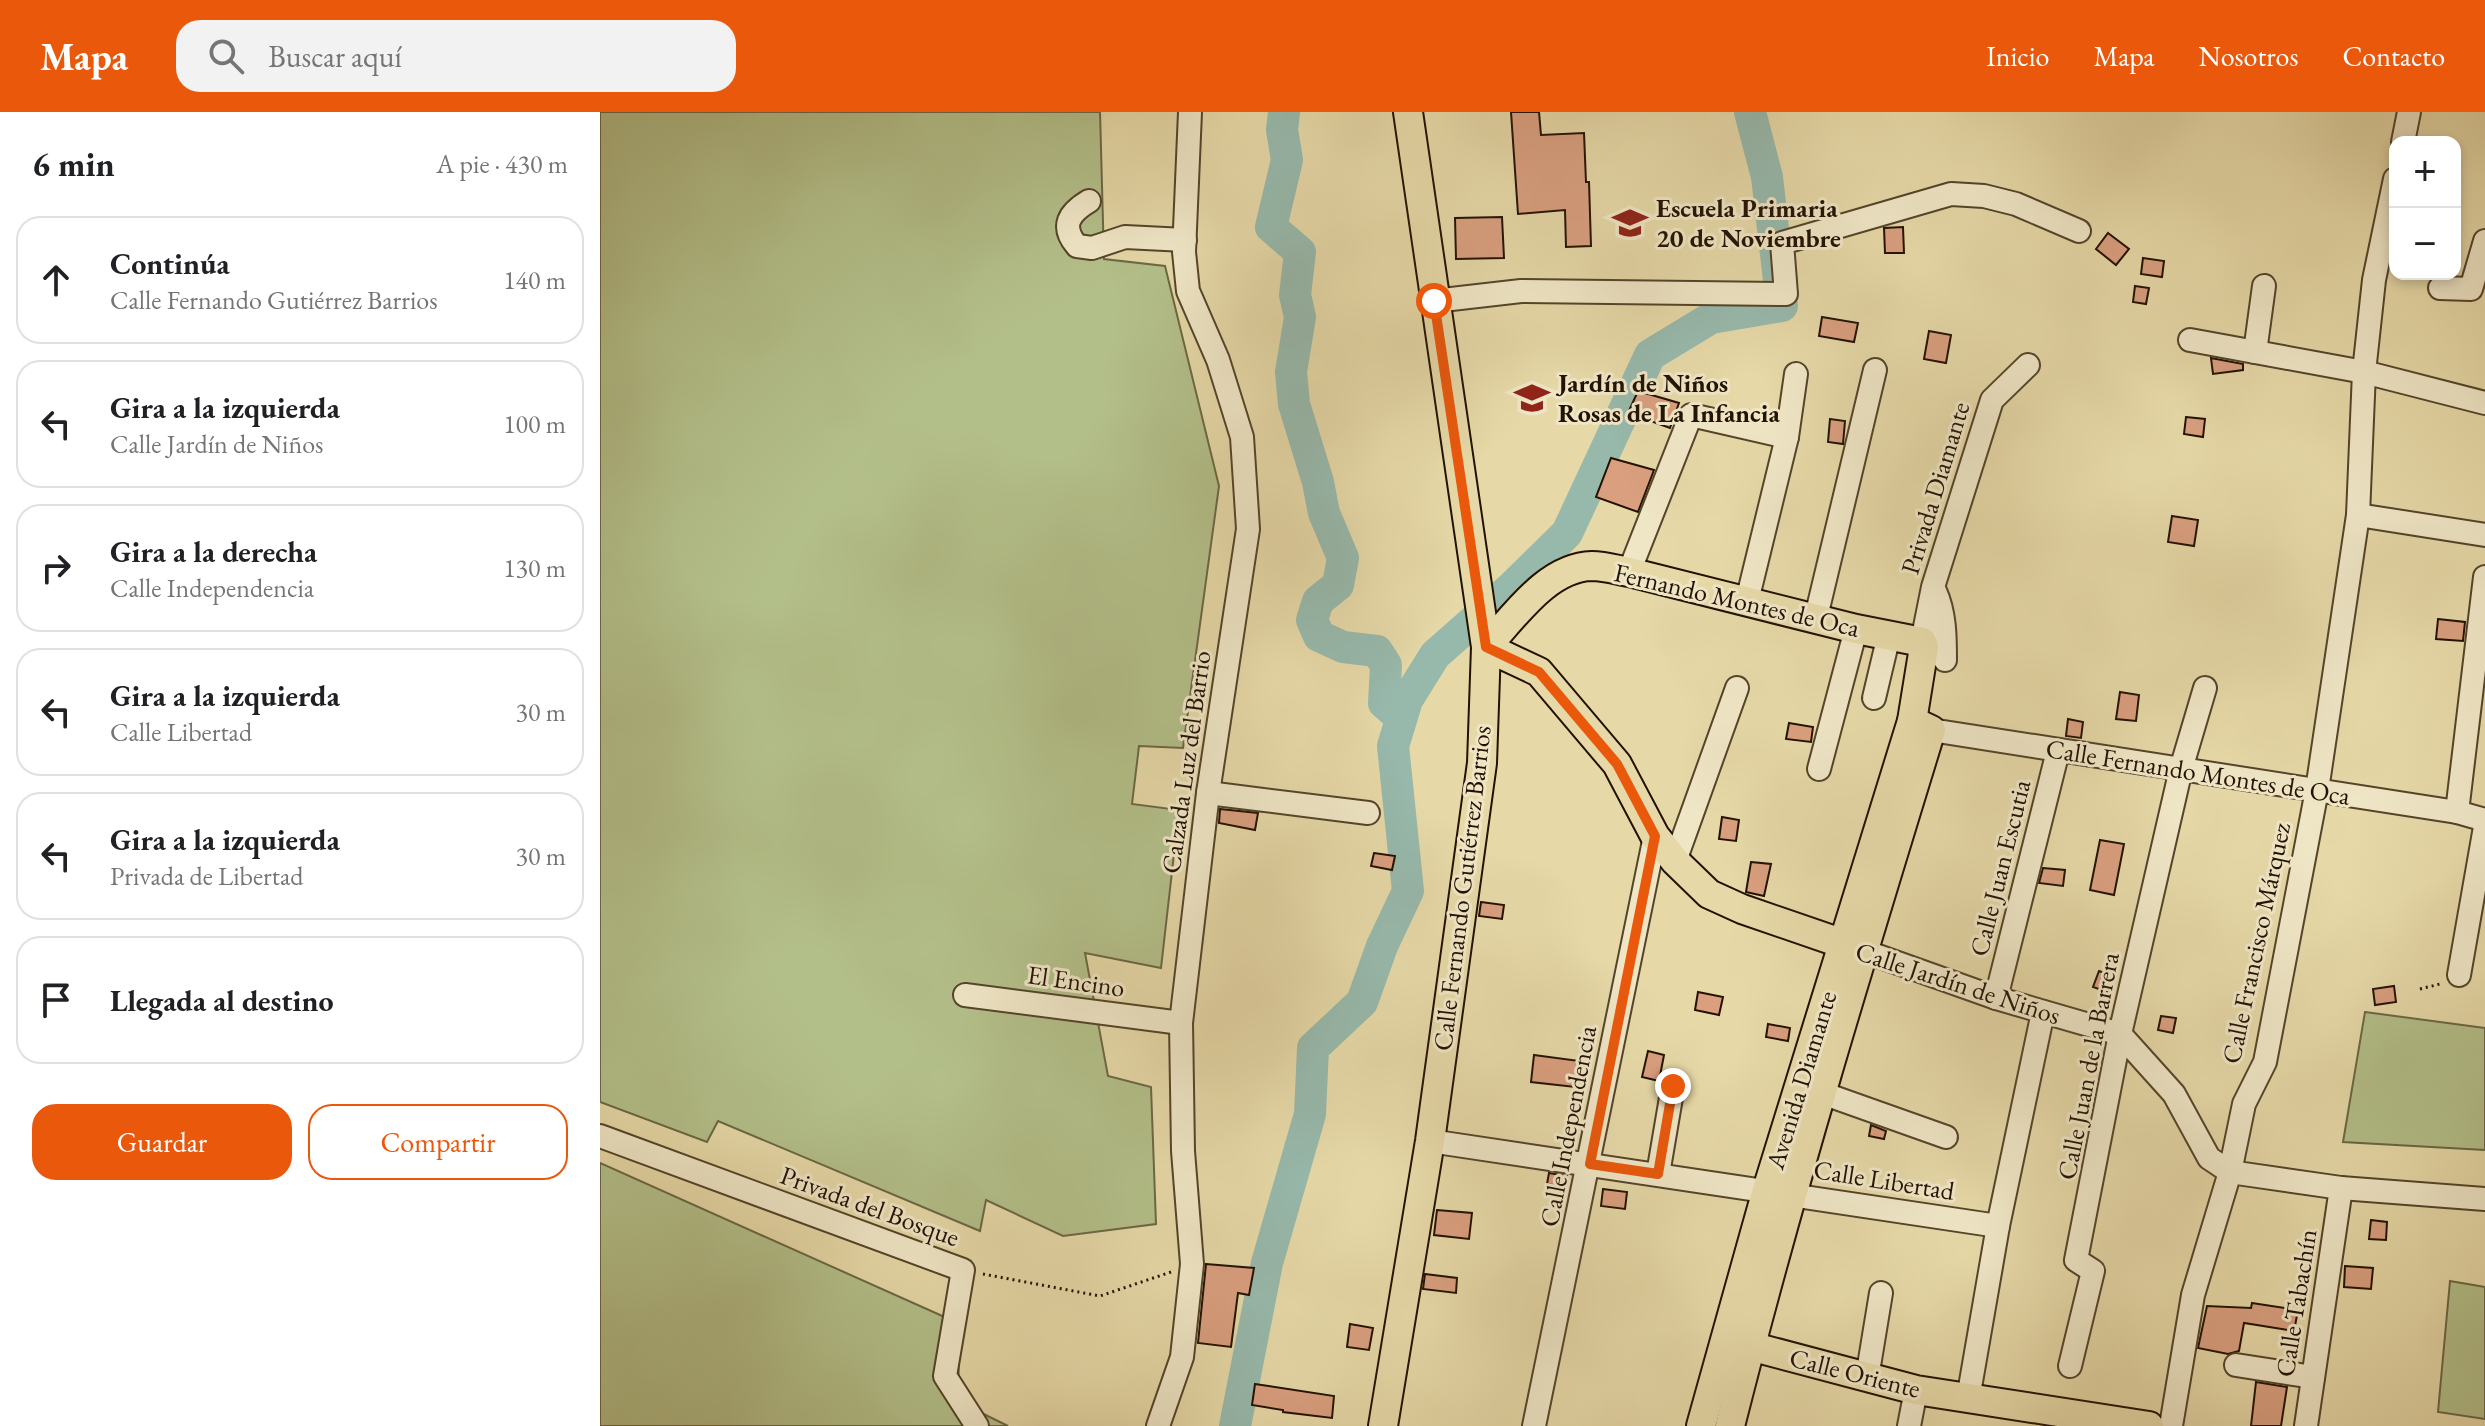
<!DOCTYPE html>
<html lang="es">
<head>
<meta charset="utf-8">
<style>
	:root { --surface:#fff; --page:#f2f2f2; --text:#202124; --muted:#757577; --line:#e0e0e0; --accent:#ea580c }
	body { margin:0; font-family:"EB Garamond",serif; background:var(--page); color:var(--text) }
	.controls { position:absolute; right:24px; top:24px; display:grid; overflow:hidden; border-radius:16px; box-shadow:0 4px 12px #0003 }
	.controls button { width:72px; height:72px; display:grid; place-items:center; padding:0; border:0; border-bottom:2px solid var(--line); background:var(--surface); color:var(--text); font:40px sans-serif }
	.stop { position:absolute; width:24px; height:24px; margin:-18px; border:6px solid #ea580c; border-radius:50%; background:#fff }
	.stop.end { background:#ea580c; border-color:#fff; box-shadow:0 2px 8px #0008 }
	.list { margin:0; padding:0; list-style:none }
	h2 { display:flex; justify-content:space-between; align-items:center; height:104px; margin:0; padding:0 32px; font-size:34px }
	h2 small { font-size:26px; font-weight:400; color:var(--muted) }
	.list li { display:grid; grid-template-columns:52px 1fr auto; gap:24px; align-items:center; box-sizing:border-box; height:128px; margin:0 16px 16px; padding:0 16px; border:2px solid var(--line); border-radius:24px }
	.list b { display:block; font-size:30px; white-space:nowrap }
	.list p { margin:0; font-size:26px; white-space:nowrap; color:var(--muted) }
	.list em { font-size:26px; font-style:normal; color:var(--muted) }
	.actions { display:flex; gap:16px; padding:24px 32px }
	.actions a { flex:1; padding:18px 0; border:2px solid var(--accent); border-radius:24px; text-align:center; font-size:28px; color:var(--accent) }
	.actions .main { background:var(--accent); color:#fff }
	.icon { flex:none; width:44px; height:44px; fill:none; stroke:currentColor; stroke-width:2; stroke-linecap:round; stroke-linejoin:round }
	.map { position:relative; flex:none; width:1885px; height:1314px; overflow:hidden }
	header { display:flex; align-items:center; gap:48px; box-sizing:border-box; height:112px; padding:0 40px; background:var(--accent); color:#fff }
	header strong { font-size:38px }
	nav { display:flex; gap:44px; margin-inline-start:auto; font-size:28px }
	.search { width:560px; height:72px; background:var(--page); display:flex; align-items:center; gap:20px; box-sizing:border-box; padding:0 28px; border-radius:24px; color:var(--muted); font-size:30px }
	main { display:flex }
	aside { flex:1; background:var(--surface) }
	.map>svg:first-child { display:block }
	.green { fill:#b3bf89; stroke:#6b6845; stroke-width:2 }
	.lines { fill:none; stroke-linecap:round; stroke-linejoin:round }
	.river { stroke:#97b9ac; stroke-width:32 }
	.building { fill:#d99f7f; stroke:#231201; stroke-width:2 }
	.minor-casing { stroke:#54442a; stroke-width:26 }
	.major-casing { stroke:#231201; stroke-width:32 }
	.path { stroke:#231201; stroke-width:3; stroke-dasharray:2 4; stroke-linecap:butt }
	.minor { stroke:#efe6c6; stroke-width:22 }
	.major { stroke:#e6d8a7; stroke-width:28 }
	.route { stroke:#ea580c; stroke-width:10 }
	.labels { text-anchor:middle; stroke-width:6; stroke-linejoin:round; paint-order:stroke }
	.poi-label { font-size:26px; font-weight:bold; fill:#231201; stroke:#efe6c6; text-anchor:start }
	.street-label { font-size:26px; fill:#231201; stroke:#efe6c6 }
</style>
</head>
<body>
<header>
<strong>Mapa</strong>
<div class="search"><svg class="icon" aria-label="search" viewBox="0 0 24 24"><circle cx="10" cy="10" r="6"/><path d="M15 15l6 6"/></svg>Buscar aquí</div>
<nav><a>Inicio</a><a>Mapa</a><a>Nosotros</a><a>Contacto</a></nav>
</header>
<main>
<aside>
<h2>6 min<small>A pie · 430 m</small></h2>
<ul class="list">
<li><svg class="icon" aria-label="ahead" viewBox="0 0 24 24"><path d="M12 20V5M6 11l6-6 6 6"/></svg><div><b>Continúa</b><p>Calle Fernando Gutiérrez Barrios</p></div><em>140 m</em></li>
<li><svg class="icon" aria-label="left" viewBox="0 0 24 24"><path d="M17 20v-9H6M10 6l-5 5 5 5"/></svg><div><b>Gira a la izquierda</b><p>Calle Jardín de Niños</p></div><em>100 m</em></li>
<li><svg class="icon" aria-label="right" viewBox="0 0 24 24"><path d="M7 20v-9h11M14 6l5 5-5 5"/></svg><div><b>Gira a la derecha</b><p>Calle Independencia</p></div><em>130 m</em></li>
<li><svg class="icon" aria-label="left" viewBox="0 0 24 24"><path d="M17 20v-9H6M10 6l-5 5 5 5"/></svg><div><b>Gira a la izquierda</b><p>Calle Libertad</p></div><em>30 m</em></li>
<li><svg class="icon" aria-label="left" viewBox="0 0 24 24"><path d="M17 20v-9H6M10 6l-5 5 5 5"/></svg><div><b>Gira a la izquierda</b><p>Privada de Libertad</p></div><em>30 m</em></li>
<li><svg class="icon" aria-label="arrive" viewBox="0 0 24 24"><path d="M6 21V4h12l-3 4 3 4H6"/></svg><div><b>Llegada al destino</b></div></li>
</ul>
<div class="actions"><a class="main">Guardar</a><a>Compartir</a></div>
</aside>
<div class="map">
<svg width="1885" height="1314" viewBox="0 0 1885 1314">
	<rect width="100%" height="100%" fill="#e6d8a7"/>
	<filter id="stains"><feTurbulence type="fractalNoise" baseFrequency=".0025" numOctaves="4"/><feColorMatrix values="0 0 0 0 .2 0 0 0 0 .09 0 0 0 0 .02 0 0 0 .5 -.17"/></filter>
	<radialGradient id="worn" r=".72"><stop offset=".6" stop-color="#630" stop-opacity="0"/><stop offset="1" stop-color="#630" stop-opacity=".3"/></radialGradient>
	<g class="green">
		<path d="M0,0H500L504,147L565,154L619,374L583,636L539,634L532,692L579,698L561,856L485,841L508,964L551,975L556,1112L463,1124L386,1088L380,1119L118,1009L107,1030L0,990Z"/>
		<path d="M1765,900L1885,916V1038L1743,1030Z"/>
		<path d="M0,1051L358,1211L359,1290L408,1314H0Z"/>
		<path d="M1850,1169L1885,1175V1307L1838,1300Z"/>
	</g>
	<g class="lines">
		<g class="river">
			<path d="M684,0L682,18L687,48L671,115L700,140L695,183L700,205L691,260L694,292L718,370L724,401L743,446L738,473L718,489L712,508L719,524L743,535L777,539L786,553L784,591L801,606"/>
			<path d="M635,1314L667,1151L710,1002L713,936L762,890L782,834L808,779L793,634L807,588L835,543L912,475L967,421L1050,243L1111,206L1182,194L1167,65L1150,0"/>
		</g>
	</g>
	<g class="building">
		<path d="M911,0H939L941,23L984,21L986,70H989L991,134L966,135L965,98L918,102Z"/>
		<path d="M902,105L904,146L856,147L855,106Z"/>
		<path d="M1303,115L1304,141H1285L1284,116Z"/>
		<path d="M1508,121L1529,137L1516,153L1496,137Z"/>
		<path d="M1543,146L1564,149L1562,165L1541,162Z"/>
		<path d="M1535,174L1549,176L1546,192L1533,190Z"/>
		<path d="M1222,205L1258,211L1254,230L1219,224Z"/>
		<path d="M1329,219L1351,223L1346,251L1324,247Z"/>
		<path d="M1611,246L1643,252V258L1613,262Z"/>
		<path d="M1038,279L1079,291L1070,316L1028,301Z"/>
		<path d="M1586,305L1605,307L1603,325L1584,322Z"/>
		<path d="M1230,307L1245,309L1243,332L1228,330Z"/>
		<path d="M1011,346L1054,358L1038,400L996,385Z"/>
		<path d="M1572,404L1598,408L1594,434L1568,430Z"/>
		<path d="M1838,507L1865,510L1863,529L1836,527Z"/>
		<path d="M1520,580L1539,583L1536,609L1516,607Z"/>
		<path d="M1468,607L1483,610L1481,626L1466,624Z"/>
		<path d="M1189,611L1213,615L1211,630L1186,627Z"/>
		<path d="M620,697L658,701L655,718L619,711Z"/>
		<path d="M1122,705L1139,708L1136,729L1119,727Z"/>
		<path d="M1500,728L1524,732L1514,783L1490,778Z"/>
		<path d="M774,741L795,744L792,758L771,754Z"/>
		<path d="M1151,750L1171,752L1164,784L1146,780Z"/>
		<path d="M1443,756L1465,758L1463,774L1439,771Z"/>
		<path d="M881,790L904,793L902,807L879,804Z"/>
		<path d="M1499,859L1512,864L1507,880L1493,875Z"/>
		<path d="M1794,874L1796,890L1775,893L1773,877Z"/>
		<path d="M1098,880L1123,885L1119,903L1095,898Z"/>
		<path d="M1561,904L1576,906L1573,921L1558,918Z"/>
		<path d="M1168,912L1190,916L1188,929L1166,925Z"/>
		<path d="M1048,939L1064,943L1059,969L1042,965Z"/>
		<path d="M934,943L987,950L984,976L931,970Z"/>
		<path d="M1271,1013L1286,1019L1284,1027L1269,1024Z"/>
		<path d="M949,1061L967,1064L965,1075L947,1072Z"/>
		<path d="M1003,1077L1027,1080L1025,1097L1001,1094Z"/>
		<path d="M837,1098L872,1101L869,1127L834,1123Z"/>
		<path d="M1771,1108L1787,1110L1786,1128L1769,1127Z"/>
		<path d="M606,1152L654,1156L649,1183L638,1181L631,1235L598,1231Z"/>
		<path d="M1745,1154L1773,1156L1771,1177L1744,1175Z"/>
		<path d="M825,1162L857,1166L856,1181L823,1177Z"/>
		<path d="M1652,1191L1698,1198L1694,1219L1644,1211L1639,1239L1628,1242L1598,1236L1607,1194L1651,1196Z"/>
		<path d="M750,1212L773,1216L769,1238L747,1235Z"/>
		<path d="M1656,1270L1687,1275L1681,1314H1651Z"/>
		<path d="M655,1272L734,1284L732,1306L683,1300V1298L652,1293Z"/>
	</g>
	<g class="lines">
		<g class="minor-casing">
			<g id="minor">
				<path d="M1803,30L1809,0"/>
				<path d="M489,89C469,101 460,114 477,134L492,136L525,125L585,128"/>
				<path d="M1840,176L1871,177L1885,129"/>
				<path d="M834,189L921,179L1186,182L1182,131L1351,82L1384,84L1416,92L1479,119"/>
				<path d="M1590,228L1764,260L1885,291"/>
				<path d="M1655,240L1664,174"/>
				<path d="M1758,403L1885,423"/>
				<path d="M1029,460L1091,303L1187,325"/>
				<path d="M1335,479C1345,501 1345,525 1345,548"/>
				<path d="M1147,489L1187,325L1196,262"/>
				<path d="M1216,505L1275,258"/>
				<path d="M1322,530L1333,475L1392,288L1428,253"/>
				<path d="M1274,586L1289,523"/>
				<path d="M1331,618L1857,700L1885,708"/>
				<path d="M1219,657L1256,517"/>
				<path d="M608,681L768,701"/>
				<path d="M1857,700L1885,465"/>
				<path d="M1075,749L1137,576"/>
				<path d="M1264,839L1396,886L1520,922L1574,982L1609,1046L1630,1060L1741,1076L1885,1087"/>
				<path d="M1859,863L1885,715"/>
				<path d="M365,883L581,911"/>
				<path d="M1396,886L1458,639"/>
				<path d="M1222,981L1346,1025"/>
				<path d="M0,1024L363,1158L345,1264L377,1314"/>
				<path d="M830,1029L1398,1114"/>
				<path d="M1058,1062L1073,974"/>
				<path d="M1636,1253L1713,1265"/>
				<path d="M1470,1254L1493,1159L1476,1148L1520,922L1581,657L1605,576"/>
				<path d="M1267,1266L1281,1181"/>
				<path d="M1368,1287L1398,1114L1443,900"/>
				<path d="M558,1314L582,1245L592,1152L583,1039L581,911L608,681L648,417L642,325L618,248L588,179L584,140L590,0"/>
				<path d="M934,1314L1055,724"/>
				<path d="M1309,1314L1316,1278"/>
				<path d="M1571,1314L1593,1183L1630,1060L1644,992L1665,950L1717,678L1758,403L1764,260L1774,168L1795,67"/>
				<path d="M1706,1314L1741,1076"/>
			</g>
		</g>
		<g class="major-casing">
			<g id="major">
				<path d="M1150,1234L1316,1278L1549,1314"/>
				<path d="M783,1314L830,1029L882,651L886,535L808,0"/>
				<path d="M1101,1314L1167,1078L1312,609L1324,535L1322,530L1256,517L1029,460C1018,458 1004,454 992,454C947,455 914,505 886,535L939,560L1017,652L1055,724L1075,749L1109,782L1142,797L1264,839"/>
				<path d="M1130,1314C1189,1080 1260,849 1331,618L1312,609"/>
			</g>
		</g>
		<g class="path">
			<path d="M1820,877L1840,872"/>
			<path d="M383,1162L500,1184L574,1159"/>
		</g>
		<use href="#minor" class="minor"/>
		<use href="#major" class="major"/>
	</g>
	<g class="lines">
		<path class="route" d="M834,189L886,535L939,560L1017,652L1055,724L990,1052L1058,1062L1073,974"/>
	</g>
	<defs>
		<g id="school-bare" transform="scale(2.76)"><path d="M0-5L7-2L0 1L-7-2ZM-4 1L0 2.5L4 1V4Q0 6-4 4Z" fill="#8f2418" stroke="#efe6c6" stroke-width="2.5" paint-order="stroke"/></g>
	</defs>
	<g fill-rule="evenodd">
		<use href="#school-bare" x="1030" y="111"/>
		<use href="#school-bare" x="932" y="286"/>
	</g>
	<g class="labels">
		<g class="poi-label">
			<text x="1056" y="105">Escuela Primaria<tspan x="1056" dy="30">20 de Noviembre</tspan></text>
			<text x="958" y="280">Jardín de Niños<tspan x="958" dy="30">Rosas de La Infancia</tspan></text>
		</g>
		<g class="street-label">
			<text transform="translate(1335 376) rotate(-73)" y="9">Privada Diamante</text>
			<text transform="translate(1137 488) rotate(13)" y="9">Fernando Montes de Oca</text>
			<text transform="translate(586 650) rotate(-82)" y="9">Calzada Luz del Barrio</text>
			<text transform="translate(1598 660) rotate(9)" y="9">Calle Fernando Montes de Oca</text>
			<text transform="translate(1400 756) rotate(-76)" y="9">Calle Juan Escutia</text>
			<text transform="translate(862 776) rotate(-83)" y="9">Calle Fernando Gutiérrez Barrios</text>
			<text transform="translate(1656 831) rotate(-78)" y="9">Calle Francisco Márquez</text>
			<text transform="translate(476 869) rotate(8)" y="9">El Encino</text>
			<text transform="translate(1358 871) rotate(18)" y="9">Calle Jardín de Niños</text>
			<text transform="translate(1488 954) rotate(-79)" y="9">Calle Juan de la Barrera</text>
			<text transform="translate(1201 968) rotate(-73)" y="9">Avenida Diamante</text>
			<text transform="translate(968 1014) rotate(-79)" y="9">Calle Independencia</text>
			<text transform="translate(1284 1068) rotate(9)" y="9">Calle Libertad</text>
			<text transform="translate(270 1094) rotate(20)" y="9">Privada del Bosque</text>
			<text transform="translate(1696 1191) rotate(-81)" y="9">Calle Tabachín</text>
			<text transform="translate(1255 1261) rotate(14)" y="9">Calle Oriente</text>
		</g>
	</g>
	<rect width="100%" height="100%" filter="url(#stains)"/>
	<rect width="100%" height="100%" fill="url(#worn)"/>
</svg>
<div class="controls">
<button>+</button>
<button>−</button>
</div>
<div class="stop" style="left:834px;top:189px"></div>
<div class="stop end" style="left:1073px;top:974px"></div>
</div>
</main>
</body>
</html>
